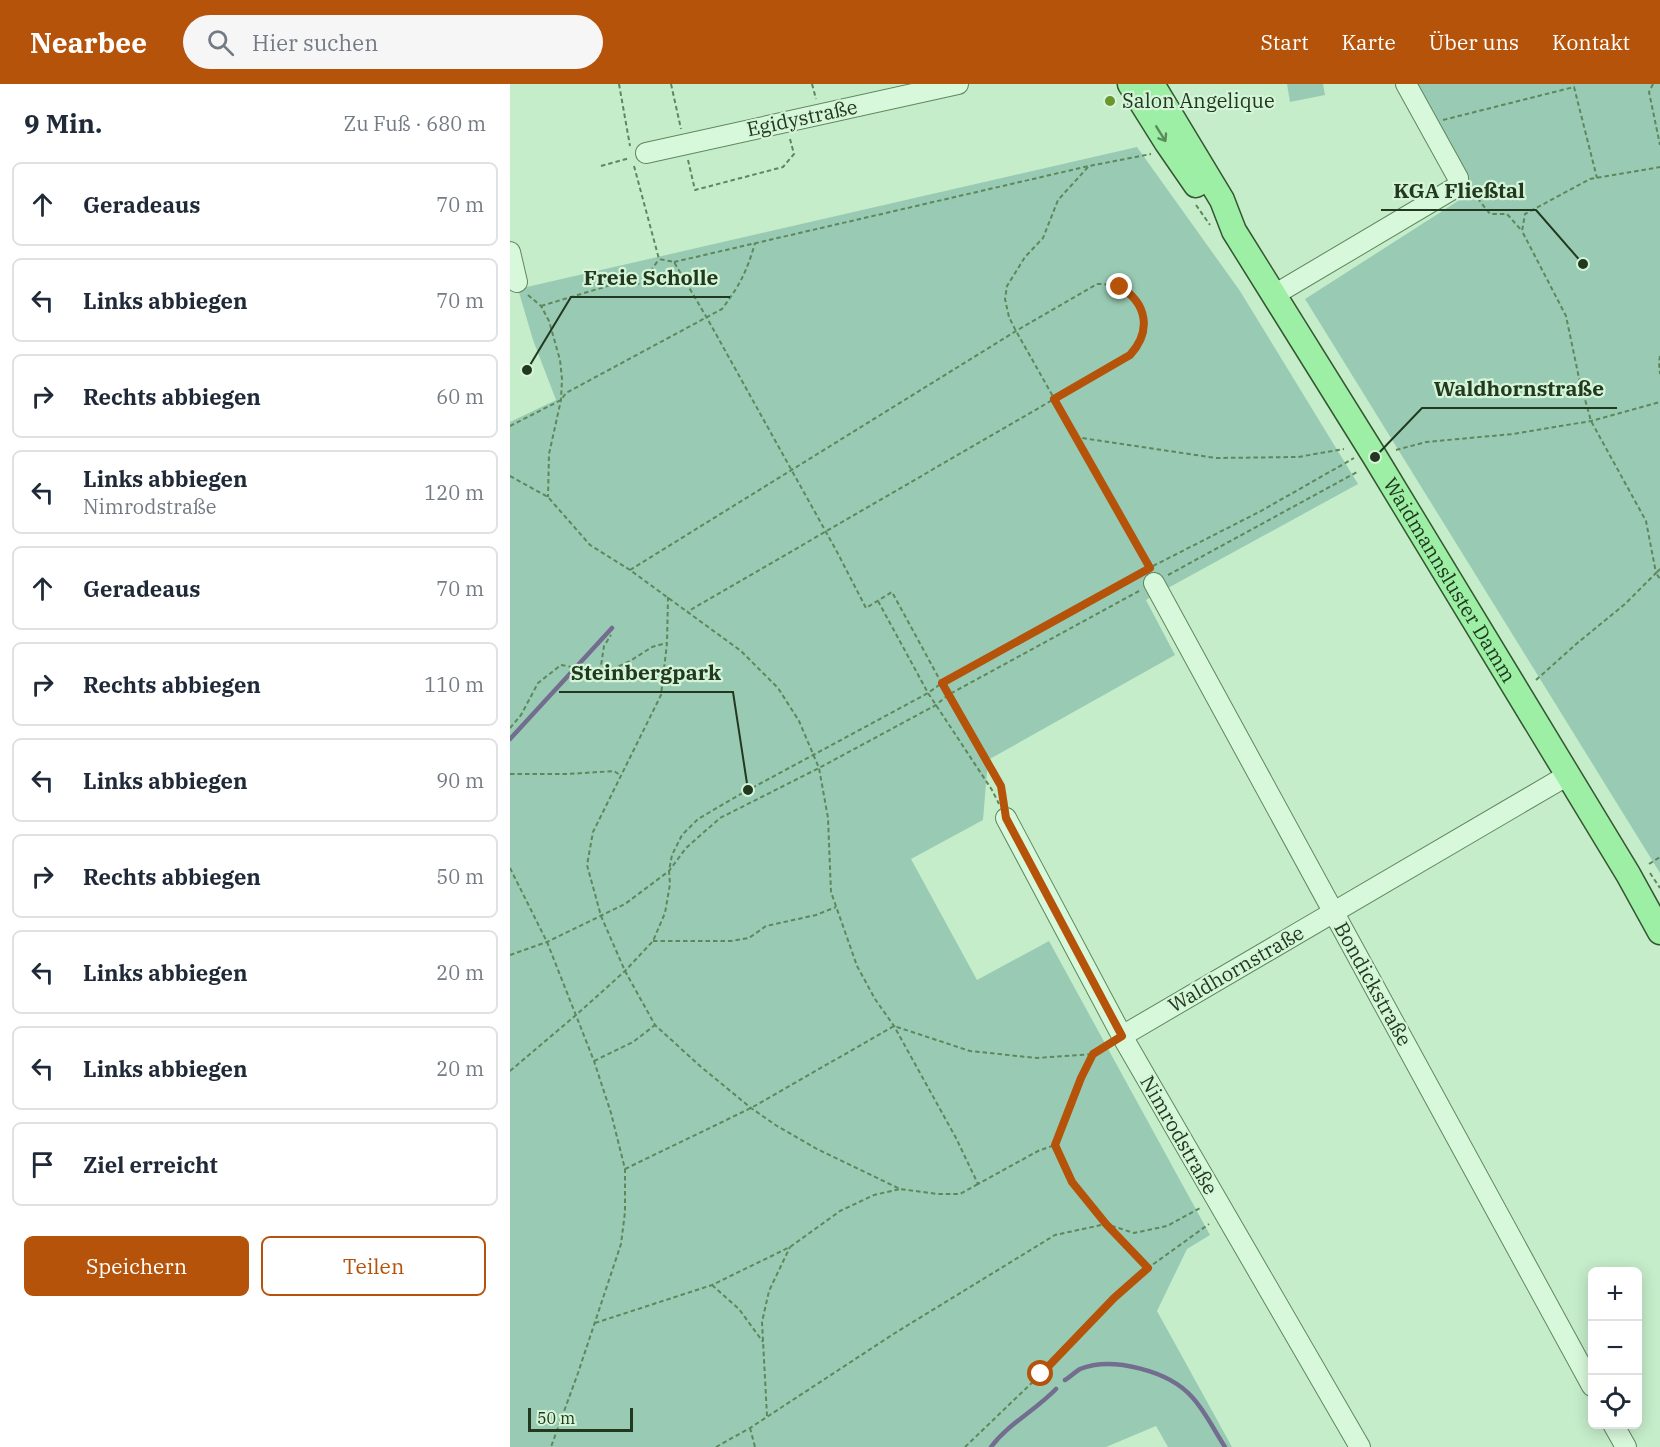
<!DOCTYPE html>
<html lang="de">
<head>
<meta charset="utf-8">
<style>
	:root { --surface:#fff; --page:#f6f6f7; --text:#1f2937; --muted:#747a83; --line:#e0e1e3; --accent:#b45309 }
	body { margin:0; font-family:"IBM Plex Serif",serif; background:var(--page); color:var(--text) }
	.controls { position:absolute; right:18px; bottom:18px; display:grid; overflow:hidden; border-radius:9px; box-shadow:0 3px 15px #0003 }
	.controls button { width:54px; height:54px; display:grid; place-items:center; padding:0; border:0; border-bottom:2px solid var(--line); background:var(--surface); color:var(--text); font:30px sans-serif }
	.scale { position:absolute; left:18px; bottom:15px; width:105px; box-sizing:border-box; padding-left:6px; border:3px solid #22381f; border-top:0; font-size:16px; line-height:21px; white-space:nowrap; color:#22381f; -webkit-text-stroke:4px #d5f5d8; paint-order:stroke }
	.stop { position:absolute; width:18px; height:18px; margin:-14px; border:4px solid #b45309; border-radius:50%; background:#fff }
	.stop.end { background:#b45309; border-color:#fff; box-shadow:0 2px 6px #0008 }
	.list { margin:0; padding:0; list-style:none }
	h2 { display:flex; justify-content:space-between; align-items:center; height:78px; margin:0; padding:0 24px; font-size:26px }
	h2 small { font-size:20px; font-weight:400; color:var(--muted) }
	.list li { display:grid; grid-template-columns:39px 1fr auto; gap:18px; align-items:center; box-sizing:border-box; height:84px; margin:0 12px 12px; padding:0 12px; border:2px solid var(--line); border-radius:9px }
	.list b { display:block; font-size:22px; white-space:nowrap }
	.list p { margin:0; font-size:20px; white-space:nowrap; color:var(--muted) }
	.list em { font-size:20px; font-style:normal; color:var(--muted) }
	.actions { display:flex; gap:12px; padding:18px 24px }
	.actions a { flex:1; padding:14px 0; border:2px solid var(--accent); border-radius:9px; text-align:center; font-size:21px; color:var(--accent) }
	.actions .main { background:var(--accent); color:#fff }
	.icon { flex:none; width:33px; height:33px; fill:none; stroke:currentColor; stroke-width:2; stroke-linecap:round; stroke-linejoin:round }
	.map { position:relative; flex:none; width:1150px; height:1363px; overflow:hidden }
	header { display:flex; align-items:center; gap:36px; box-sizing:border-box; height:84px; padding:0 30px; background:var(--accent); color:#fff }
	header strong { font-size:28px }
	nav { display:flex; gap:33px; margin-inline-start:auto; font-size:21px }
	.search { width:420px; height:54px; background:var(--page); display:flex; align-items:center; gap:15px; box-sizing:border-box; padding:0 21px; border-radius:33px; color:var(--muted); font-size:22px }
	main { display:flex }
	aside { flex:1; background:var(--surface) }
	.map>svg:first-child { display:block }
	.green { fill:#99cbb4 }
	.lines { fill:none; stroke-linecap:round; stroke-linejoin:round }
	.stream { stroke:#736d8f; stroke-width:4.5 }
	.minor-casing { stroke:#5e885c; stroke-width:22 }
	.major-casing { stroke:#345630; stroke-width:27 }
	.path { stroke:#5e885c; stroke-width:2; stroke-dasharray:4.5 3; stroke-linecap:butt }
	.minor { stroke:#d8f8dc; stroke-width:20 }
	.major { stroke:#9eefa6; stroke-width:24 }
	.oneway { stroke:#5a8a5c }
	.route { stroke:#b45309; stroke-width:8 }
	.poi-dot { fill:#6b952d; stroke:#d5f5d8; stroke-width:2 }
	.labels { text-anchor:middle; stroke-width:4.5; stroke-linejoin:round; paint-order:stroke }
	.poi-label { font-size:20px; fill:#22381f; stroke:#d5f5d8; text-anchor:start }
	.street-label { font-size:20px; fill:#22381f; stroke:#d5f5d8 }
	.leader { fill:none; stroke:#22381f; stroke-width:2 }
	.callout-dot { fill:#22381f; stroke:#d5f5d8; stroke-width:2 }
	.callout-label { font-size:21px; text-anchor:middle; font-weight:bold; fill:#22381f; stroke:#d5f5d8; stroke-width:4.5; stroke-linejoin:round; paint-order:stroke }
</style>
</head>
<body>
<header>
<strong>Nearbee</strong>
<div class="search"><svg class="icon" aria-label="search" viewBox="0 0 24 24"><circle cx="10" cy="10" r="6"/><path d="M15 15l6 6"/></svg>Hier suchen</div>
<nav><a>Start</a><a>Karte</a><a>Über uns</a><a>Kontakt</a></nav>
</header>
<main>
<aside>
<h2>9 Min.<small>Zu Fuß · 680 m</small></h2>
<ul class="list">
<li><svg class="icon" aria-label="ahead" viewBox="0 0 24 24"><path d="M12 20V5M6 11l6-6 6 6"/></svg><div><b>Geradeaus</b></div><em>70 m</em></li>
<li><svg class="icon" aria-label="left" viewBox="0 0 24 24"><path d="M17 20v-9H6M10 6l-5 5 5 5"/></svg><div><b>Links abbiegen</b></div><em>70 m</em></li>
<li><svg class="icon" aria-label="right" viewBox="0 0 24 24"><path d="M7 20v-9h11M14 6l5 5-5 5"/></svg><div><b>Rechts abbiegen</b></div><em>60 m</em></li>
<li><svg class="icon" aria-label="left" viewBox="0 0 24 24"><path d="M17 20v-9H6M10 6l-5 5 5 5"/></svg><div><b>Links abbiegen</b><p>Nimrodstraße</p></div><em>120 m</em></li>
<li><svg class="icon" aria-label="ahead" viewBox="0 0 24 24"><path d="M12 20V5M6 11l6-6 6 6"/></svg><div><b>Geradeaus</b></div><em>70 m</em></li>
<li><svg class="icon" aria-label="right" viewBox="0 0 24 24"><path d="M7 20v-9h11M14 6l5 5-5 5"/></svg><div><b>Rechts abbiegen</b></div><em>110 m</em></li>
<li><svg class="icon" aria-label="left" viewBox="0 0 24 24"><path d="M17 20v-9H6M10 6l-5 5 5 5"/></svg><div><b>Links abbiegen</b></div><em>90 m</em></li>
<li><svg class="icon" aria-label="right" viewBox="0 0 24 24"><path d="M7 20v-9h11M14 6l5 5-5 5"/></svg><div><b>Rechts abbiegen</b></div><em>50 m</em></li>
<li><svg class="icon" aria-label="left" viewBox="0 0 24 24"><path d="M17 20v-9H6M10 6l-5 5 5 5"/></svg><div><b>Links abbiegen</b></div><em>20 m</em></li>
<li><svg class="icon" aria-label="left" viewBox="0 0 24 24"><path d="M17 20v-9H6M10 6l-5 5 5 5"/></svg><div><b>Links abbiegen</b></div><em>20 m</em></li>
<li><svg class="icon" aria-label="arrive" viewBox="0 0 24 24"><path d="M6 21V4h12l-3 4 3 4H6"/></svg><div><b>Ziel erreicht</b></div></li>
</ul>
<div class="actions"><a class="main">Speichern</a><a>Teilen</a></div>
</aside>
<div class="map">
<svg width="1150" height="1363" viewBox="0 0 1150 1363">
	<rect width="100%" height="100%" fill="#c5edca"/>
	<g class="green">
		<path d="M777,0H813L815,11L780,18Z"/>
		<path d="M907,0H1150V789L795,215L962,108Z"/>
		<path d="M627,63L730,207L848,400L636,516L665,571L478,676L473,736L401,775L467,896L539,857L700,1151L677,1165L647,1227L722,1363H658L646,1342L596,1363H0V338L46,316L23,256L8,205Z"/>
	</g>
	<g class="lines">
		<g class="stream">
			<path d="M0,655L102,544"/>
			<path d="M555,1296C560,1293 565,1288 570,1285C602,1272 659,1287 682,1313C695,1327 704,1346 715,1363"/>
			<path d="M481,1363C498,1340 526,1326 546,1305"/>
		</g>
		<g class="minor-casing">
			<g id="minor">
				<path d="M136,69L448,0"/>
				<path d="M0,168L7,198"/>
				<path d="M764,211L948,102V94L896,0"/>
				<path d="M644,499L1082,1302"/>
				<path d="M496,734L612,952L850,1363"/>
				<path d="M612,952L1058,691"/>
				<path d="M1103,1340L1116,1363"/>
			</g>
		</g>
		<g class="major-casing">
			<g id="major">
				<path d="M620,0L657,59L686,101"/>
				<path id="s1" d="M642,0L712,116L724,147L865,373L1118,790L1150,848"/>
			</g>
		</g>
		<g class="path">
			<path d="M109,0L120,62"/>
			<path d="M161,0L171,45"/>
			<path d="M302,0L306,15"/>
			<path d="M1143,0L1139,8L1150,61"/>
			<path d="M933,36L1064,3L1087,94"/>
			<path d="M178,76L185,106L273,83L284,70L280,55"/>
			<path d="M91,82L120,74"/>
			<path d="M124,82L149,175L164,178L197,234L326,466L356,524L382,508L438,611L491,702L493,718"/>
			<path d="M578,83L548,116L533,154L515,173L497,202L495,215L499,233L506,247L640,484"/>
			<path d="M965,107L969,116L980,130H997L1012,147"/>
			<path d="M686,121L700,141"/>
			<path d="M164,178L579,82L641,70"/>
			<path d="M132,200L149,175"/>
			<path d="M18,211L31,222L39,237L50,276L52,295L51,316L39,370L38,413"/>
			<path d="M31,222L111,198L132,200L171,193"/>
			<path d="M1150,272L1149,279L1150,290"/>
			<path d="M0,342L51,316L56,309L212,225C230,201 237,187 245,159"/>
			<path d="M565,353L706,374L788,373L834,365"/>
			<path d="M886,366L916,358L1003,350L1081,337L1150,318"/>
			<path d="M0,392L38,413L80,461L120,486L231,567L268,604L289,637L309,684L318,734L321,808L347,882L365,915L384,942L446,1054L468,1100L528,1067L545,1061"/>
			<path d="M643,482L751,427L844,374"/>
			<path d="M1150,485L1146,489L1150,495"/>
			<path d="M120,486L506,247L587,200C629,199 650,239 620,271L177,528"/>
			<path d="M658,491L847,388"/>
			<path d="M158,513L157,559L151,611L83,748L77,781L91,832L115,887L145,941L190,982L241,1024L267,1042L307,1065L390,1105L428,1110H450L468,1100"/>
			<path d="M368,517L418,609L482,706L489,720"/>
			<path d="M90,588L94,562L101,551"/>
			<path d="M1026,596L1065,561L1115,520L1146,489L1136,437L1081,337L1069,294L1056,232L1012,147L1015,130L1080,95L1150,83"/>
			<path d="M0,644L11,631L28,599L51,581L94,589L120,577L142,563L156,559"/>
			<path d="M0,690H58L104,687L110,691"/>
			<path d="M1139,780L1150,773"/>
			<path d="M0,784L37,858L84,977L101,1029L115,1085V1128L111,1160L68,1289L41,1363"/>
			<path d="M1140,789L1150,804"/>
			<path d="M143,857H221L239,854L256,842L306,831L326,823"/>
			<path d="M0,871L37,858L115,820L159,787L176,764L210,734L309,684L426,621L438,611L629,507"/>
			<path d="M599,961L583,970L571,994L545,1061L562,1098L596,1140L624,1149L657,1142L690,1124"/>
			<path d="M84,977L123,958L145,941"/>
			<path d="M0,987L66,931L115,887L143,857L155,829L160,800L159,787L162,771L172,751L188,735L229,711L418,609L432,599L630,489"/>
			<path d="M115,1085L241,1024L384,942L460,967L527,974L583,970"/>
			<path d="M202,1201L229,1225L253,1258"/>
			<path d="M85,1239L202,1201L280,1163L330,1127L364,1111L390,1105"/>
			<path d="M257,1332L252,1238L259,1207L280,1163"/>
			<path d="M240,1344L245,1363"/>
			<path d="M206,1363L240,1344L385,1249L545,1151L596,1140L638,1184"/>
			<path d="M455,1363L531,1290L604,1214L638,1184L699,1140"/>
		</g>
		<use href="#minor" class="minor"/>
		<use href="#major" class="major"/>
	</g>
	<defs><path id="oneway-shaft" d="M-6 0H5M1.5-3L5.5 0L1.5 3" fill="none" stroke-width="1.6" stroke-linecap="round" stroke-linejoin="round" transform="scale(1.5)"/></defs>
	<use class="oneway" href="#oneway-shaft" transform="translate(651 50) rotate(58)"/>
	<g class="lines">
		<path class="route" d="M531,1290L604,1214L638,1184L596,1140L562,1098L545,1061L571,994L583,970L612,952L496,734L491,702L432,599L640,484L544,315L620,271C642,247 637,219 610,203"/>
	</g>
	<circle class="poi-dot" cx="600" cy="17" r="6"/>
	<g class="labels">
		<g class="poi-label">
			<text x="612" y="24">Salon Angelique</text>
		</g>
		<g class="street-label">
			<text transform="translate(292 34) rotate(-12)" y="7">Egidystraße</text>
			<text dy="7" stroke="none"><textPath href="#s1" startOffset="579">Waidmannsluster Damm</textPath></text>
			<text transform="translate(726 885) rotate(-30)" y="7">Waldhornstraße</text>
			<text transform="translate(863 900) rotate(61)" y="7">Bondickstraße</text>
			<text transform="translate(669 1051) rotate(60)" y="7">Nimrodstraße</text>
		</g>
	</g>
	<path class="leader" d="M1073 180L1026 126H871M17 286L61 213H220M865 373L912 324H1107M238 706L223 608H49"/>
	<g class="callout-dot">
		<circle cx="1073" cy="180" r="6"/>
		<circle cx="17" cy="286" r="6"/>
		<circle cx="865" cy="373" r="6"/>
		<circle cx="238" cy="706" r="6"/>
	</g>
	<g class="callout-label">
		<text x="949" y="114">KGA Fließtal</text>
		<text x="141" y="201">Freie Scholle</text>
		<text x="1009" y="312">Waldhornstraße</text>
		<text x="136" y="596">Steinbergpark</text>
	</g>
</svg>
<div class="controls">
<button>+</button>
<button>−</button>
<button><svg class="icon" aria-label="locate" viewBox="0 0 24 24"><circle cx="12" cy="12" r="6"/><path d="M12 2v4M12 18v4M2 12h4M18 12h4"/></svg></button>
</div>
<div class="scale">50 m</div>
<div class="stop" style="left:531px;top:1290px"></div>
<div class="stop end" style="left:610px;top:203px"></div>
</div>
</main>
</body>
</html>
